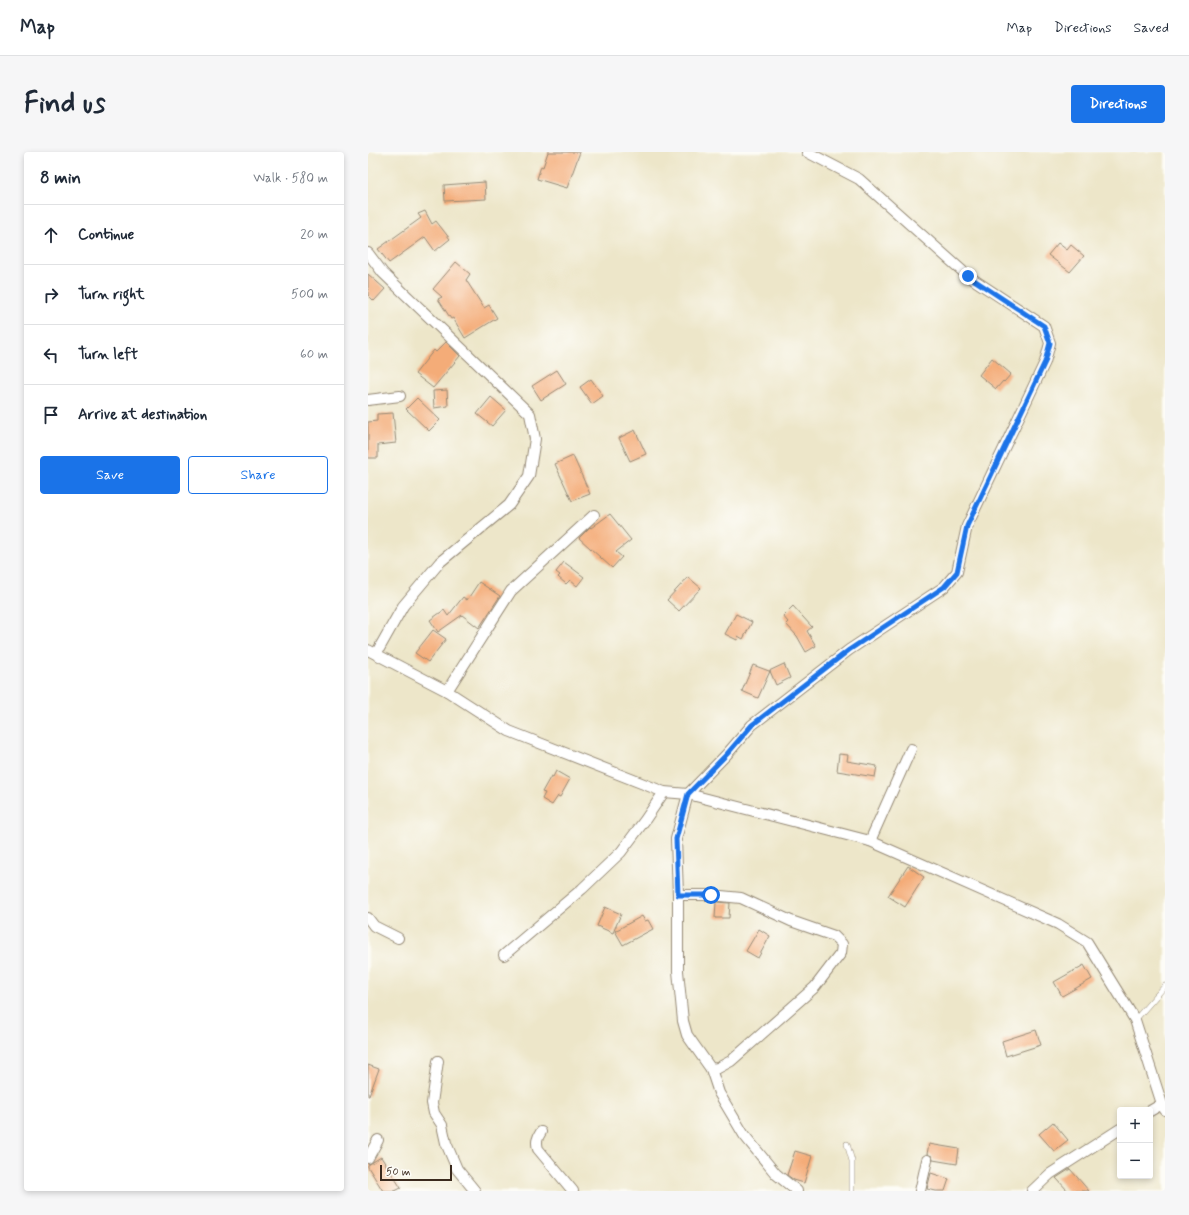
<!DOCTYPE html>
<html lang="en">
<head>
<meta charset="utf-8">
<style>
	:root { --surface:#fff; --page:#f6f6f7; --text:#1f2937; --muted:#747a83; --line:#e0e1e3; --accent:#1a73e8 }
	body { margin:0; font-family:Mynerve,sans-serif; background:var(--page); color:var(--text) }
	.controls { position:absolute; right:12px; bottom:12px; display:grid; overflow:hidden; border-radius:4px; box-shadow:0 2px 6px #0003 }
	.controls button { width:36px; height:36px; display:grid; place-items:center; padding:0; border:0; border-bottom:1px solid var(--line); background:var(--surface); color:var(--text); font:20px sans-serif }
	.scale { position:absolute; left:12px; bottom:10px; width:72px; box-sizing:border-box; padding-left:4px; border:2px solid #3b2a1e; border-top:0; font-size:11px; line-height:14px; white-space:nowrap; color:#3b2a1e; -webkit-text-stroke:3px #fdfcf7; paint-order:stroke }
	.stop { position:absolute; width:12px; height:12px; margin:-9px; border:3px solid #1a73e8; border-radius:50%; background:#fff }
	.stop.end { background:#1a73e8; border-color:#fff; box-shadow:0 1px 4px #0008 }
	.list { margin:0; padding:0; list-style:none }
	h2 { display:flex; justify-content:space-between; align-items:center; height:52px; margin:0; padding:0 16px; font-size:17px }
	h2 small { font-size:13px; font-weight:400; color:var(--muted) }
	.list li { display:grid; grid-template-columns:26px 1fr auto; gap:12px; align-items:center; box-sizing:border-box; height:60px; padding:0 16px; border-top:1px solid var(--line) }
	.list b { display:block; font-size:15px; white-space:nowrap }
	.list em { font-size:13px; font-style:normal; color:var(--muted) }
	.actions { display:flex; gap:8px; padding:12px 16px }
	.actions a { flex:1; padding:9px 0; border:1px solid var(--accent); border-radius:4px; text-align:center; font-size:14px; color:var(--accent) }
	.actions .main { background:var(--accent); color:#fff }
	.icon { flex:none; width:22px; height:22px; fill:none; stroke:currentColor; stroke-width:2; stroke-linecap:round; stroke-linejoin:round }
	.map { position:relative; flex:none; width:797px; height:1039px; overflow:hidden; border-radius:4px }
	header { display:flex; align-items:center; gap:24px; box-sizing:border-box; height:56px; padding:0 20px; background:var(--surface); border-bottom:1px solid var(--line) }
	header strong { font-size:19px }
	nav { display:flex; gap:22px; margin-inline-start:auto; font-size:14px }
	.intro { display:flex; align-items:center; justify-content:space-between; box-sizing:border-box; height:96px; padding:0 24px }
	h1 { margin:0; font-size:28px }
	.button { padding:10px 18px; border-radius:4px; background:var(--accent); color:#fff; font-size:14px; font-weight:700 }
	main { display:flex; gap:24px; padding:0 24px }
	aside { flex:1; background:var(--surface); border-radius:4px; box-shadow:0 2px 6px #0003 }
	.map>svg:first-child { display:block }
	.building { fill:#f4ac78 }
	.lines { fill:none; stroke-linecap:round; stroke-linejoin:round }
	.service-casing { stroke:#948874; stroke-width:6 }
	.minor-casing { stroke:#948874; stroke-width:12 }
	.service { stroke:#fff; stroke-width:5 }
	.minor { stroke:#fff; stroke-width:10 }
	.route { stroke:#1a73e8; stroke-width:5 }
</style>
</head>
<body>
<header>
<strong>Map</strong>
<nav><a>Map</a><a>Directions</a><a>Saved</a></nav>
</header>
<div class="intro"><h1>Find us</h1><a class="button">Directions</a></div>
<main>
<aside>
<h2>8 min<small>Walk · 580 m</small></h2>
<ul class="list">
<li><svg class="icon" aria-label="ahead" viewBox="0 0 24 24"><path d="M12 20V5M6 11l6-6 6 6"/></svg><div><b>Continue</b></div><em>20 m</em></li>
<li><svg class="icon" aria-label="right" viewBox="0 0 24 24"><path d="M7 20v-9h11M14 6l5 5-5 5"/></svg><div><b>Turn right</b></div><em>500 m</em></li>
<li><svg class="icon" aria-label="left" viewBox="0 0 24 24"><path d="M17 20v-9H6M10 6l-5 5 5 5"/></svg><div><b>Turn left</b></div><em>60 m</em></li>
<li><svg class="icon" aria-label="arrive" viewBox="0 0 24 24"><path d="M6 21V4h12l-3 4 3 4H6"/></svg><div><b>Arrive at destination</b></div></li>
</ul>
<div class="actions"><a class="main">Save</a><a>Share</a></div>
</aside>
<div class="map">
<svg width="797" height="1039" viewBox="0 0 797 1039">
	<rect width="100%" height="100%" fill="#fdfcf7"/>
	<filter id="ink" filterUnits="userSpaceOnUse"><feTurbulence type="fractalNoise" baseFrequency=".025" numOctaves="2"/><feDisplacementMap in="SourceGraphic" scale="8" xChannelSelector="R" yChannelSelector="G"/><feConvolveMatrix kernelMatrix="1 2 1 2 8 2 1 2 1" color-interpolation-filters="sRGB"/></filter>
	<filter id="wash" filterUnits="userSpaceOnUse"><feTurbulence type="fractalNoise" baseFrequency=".012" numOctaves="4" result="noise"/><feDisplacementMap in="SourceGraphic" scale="16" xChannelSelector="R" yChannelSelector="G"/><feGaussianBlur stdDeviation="0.9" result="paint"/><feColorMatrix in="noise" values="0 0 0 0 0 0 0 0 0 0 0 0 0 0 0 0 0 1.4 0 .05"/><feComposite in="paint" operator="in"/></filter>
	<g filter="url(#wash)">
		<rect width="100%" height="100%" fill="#ede6c9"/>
		<g id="blocks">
			<g class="building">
				<path d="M180,0H212L199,36L169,27L173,14L175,15Z"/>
				<path d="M117,30L118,47L77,49L76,33Z"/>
				<path d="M57,59L64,72L68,69L82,87L67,99L57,85L21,111L10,97L53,66L50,62Z"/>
				<path d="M690,91L699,98L703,93L716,104L702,120L680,103Z"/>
				<path d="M88,110L102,122L98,128L116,156L121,153L129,166L97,186L85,166L83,167L70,147L74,145L65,137Z"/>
				<path d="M0,122L17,137L6,149L0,143Z"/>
				<path d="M78,190L92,204L65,236L47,222L66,198L68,200Z"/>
				<path d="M624,206L643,222L636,230L635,229L628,237L611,223Z"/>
				<path d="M189,218L198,232L173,248L164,234Z"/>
				<path d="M223,227L235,244L224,252L212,235Z"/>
				<path d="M79,238L80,254L66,256L65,239Z"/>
				<path d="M123,245L138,258L124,274L109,262Z"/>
				<path d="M49,246L72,268L61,279L38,257Z"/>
				<path d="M25,261L28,291L10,293V306H0V270L9,269V262Z"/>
				<path d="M267,278L278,302L262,309L251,286Z"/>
				<path d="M205,304L222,342L204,349L187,312Z"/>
				<path d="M242,362L263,388L248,400L254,405L244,416L211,386L222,375L223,376Z"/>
				<path d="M196,410L216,425L209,434L202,428L198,432L190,425L192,423L188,420Z"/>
				<path d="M320,425L333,436L311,459L299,448Z"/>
				<path d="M111,430L132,444L111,476L94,463L70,480L62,468L76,458L80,464L95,445L99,448Z"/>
				<path d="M425,454L444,475L439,479L448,494L438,500L429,484L418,472L420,470L415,464Z"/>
				<path d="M368,462L384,470L375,487L370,484L369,488L357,482Z"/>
				<path d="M65,478L78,487L60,510L47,501Z"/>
				<path d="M416,512L422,526L408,533L402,519L390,546L374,539L385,513L401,519Z"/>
				<path d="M471,602L480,603L479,609L509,614L507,625L469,619Z"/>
				<path d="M188,619L202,627L192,645L190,644L184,653L174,647L177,641L174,640L183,624L185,625Z"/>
				<path d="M540,714L556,725L537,755L520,744Z"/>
				<path d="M348,750L362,751L361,766H347Z"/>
				<path d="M237,755L253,762L245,781L229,774Z"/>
				<path d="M274,764L277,769L280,768L285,777L255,793L247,779Z"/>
				<path d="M391,777L402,784L390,806L378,799Z"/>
				<path d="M716,813L724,827L694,844L686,830Z"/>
				<path d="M668,878L673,893L638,904L634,889Z"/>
				<path d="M0,913L11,917L1,944H0Z"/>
				<path d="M685,970L700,988L686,999L671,982Z"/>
				<path d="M561,992L591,997L589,1012L565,1008L564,1004L559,1002Z"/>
				<path d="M427,999L444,1004L436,1031L426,1028L419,1023Z"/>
				<path d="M13,1005L33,1036L27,1039H15L0,1015V1013Z"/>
				<path d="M702,1017L709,1025L721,1039H700L688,1026Z"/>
				<path d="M563,1021L581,1027L577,1039H568L559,1037Z"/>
			</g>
		</g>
	</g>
	<g filter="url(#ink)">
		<use href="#blocks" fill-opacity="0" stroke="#948874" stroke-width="1"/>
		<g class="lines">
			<g class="service-casing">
				<g id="service">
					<path d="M767,868L797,834"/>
					<path d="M479,992L484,1009V1039"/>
				</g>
			</g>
			<g class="minor-casing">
				<g id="minor">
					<path d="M0,101L15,121L162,262L167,287L161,324L141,353L72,410L35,454L8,502"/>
					<path d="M0,248L32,244"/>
					<path d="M0,498L79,539L141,579L296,640L320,642L502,689L690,772L719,790L767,868L794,952L797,958"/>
					<path d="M79,539L143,439L226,363"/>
					<path d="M502,689L543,597"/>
					<path d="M310,743H343L373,746L423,769L466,784L474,792L473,801L447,835L363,909L350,916L343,917"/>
					<path d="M0,766L6,774L30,786"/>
					<path d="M136,803L214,737L253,700L277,668L296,640"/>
					<path d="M70,909L64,951L66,961L74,973L78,991L89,1017L107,1039"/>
					<path d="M782,959L794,952"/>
					<path d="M173,980C169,986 168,990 170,997L205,1039"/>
					<path d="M0,1006L10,988"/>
					<path d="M429,1039L408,1022L376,983L351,941L343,917L319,883L315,869L310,819V743L308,687L320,642L359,602L384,573L481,498L576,435L589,420L599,374L677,210L682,191L676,174L600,124L491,27L439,0"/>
					<path d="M552,1039L559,1008"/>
					<path d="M664,1039L682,1022L752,977"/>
				</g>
			</g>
			<use href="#service" class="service"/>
			<use href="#minor" class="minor"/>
		</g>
	</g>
	<g class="lines" filter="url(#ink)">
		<path class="route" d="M343,743H310L308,687L320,642L359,602L384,573L481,498L576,435L589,420L599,374L677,210L682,191L676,174L600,124"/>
	</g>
</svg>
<div class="controls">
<button>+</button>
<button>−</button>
</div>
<div class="scale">50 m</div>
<div class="stop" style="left:343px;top:743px"></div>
<div class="stop end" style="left:600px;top:124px"></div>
</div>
</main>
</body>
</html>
